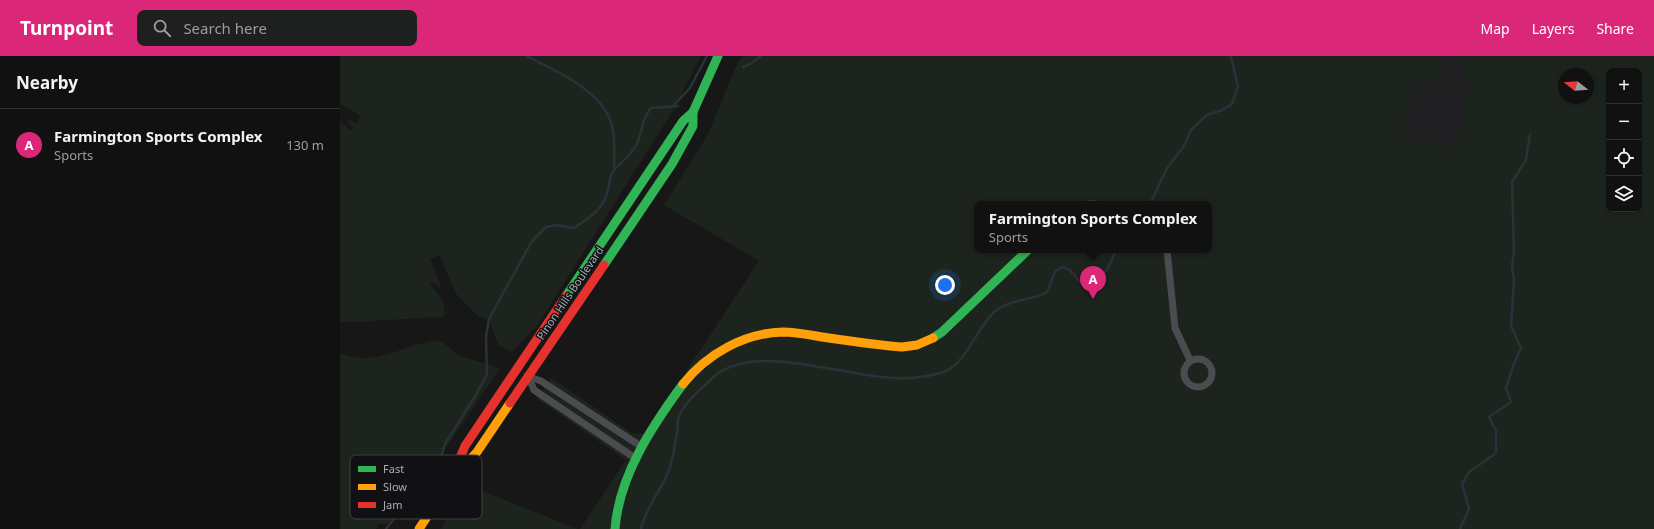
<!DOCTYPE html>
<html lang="en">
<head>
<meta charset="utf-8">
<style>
	:root { --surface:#111; --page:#1e1f1f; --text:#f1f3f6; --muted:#9c9d9f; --line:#303131; --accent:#db2777 }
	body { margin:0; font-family:"Noto Sans",sans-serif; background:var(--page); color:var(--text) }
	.controls { position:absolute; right:12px; top:12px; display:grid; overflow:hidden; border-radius:8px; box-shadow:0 2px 6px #0003 }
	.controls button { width:36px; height:36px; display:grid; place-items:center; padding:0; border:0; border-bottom:1px solid var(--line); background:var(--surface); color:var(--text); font:20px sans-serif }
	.compass { position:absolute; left:1218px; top:12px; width:36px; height:36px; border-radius:50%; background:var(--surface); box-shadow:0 2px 6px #0003; rotate:287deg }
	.you { position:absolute; left:605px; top:229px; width:14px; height:14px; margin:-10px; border:3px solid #fff; border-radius:50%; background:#1a73e8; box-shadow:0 0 0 6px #1a73e833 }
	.badge { display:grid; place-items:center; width:26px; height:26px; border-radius:50%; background:var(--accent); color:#fff; font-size:13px; font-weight:700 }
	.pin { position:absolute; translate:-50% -33px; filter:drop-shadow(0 1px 2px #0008) }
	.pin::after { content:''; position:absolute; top:21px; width:14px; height:12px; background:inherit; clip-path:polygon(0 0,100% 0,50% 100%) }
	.popup { position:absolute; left:634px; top:145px; width:238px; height:52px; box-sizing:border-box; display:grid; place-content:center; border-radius:8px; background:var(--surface); filter:drop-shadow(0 1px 3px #0005); font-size:13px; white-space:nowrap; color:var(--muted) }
	.popup b { font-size:15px; color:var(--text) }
	.popup::after { content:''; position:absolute; left:50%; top:100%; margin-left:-8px; border:8px solid transparent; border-top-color:var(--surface) }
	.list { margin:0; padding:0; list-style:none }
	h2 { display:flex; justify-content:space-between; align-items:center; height:52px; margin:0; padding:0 16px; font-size:17px }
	h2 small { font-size:13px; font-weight:400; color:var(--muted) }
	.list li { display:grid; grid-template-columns:26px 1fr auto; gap:12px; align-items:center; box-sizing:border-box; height:72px; padding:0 16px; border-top:1px solid var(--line) }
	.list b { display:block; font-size:15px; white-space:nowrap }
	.list p { margin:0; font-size:13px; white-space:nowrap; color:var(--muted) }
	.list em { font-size:13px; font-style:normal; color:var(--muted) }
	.icon { flex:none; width:22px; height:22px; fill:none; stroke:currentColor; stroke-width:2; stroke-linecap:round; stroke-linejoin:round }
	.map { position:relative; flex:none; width:1314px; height:473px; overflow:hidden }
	header { display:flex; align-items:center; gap:24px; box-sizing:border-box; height:56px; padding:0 20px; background:var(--accent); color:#fff }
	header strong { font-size:19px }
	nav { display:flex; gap:22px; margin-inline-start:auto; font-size:14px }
	.search { width:280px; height:36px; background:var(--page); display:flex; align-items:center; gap:10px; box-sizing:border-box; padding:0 14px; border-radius:8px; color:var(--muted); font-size:15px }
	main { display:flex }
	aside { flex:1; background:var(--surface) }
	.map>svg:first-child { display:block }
	.built { fill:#212123 }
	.green { fill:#1d241e; fill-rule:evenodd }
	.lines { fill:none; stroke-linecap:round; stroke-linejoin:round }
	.stream { stroke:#2a3239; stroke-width:2.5 }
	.street { stroke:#4b4c50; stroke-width:7 }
	.fast { stroke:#30b455; stroke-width:9 }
	.slow { stroke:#ff9f0a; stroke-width:9 }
	.jam { stroke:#e5322d; stroke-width:9 }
	.labels { text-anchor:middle; stroke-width:3; stroke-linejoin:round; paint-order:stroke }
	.street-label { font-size:11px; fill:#a8adb8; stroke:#111113 }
	.key { fill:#111113; stroke:#3e4045; stroke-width:1 }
	.key-label { font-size:11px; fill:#a8adb8 }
</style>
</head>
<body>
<header>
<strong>Turnpoint</strong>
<div class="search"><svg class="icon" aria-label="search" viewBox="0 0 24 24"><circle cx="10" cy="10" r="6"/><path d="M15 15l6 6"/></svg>Search here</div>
<nav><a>Map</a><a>Layers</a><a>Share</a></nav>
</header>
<main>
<aside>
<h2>Nearby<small></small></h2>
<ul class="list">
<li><span class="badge">A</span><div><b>Farmington Sports Complex</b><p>Sports</p></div><em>130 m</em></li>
</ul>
</aside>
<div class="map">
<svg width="1314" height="473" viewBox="0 0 1314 473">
	<rect width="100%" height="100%" fill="#171717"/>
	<path class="built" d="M1105,0H1118L1129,33L1114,90L1062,83L1075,25L1101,27Z"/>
	<g class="green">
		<path d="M0,0H361L334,53L240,202L196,271L171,297L158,288L150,267L146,263L139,261L117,239L99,199L90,203L102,233L93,226L90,228C96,236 110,251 103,261L12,266L0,265V64L9,74L13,72L6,62L17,67L20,60L0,48Z"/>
		<path d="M404,0H1105L1102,28L1075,25L1062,83L1114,90L1129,33L1118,0H1314V473H240L286,404L197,343L211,322L292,377L302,378L306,376L419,205L324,149L367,80L399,4ZM1269,15H1299V153H1269ZM1224,18H1248V42H1224ZM637,148H869V194H637Z"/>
		<path d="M91,285L102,286L120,300L160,312L109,387L47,468H39L36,473H0V297C35,311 57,292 91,285Z"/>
		<path d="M130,430L238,473H100Z"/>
	</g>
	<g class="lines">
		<g class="stream">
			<path d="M187,0C216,16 257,31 270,64C276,79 274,98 274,113"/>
			<path d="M403,11L410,8L421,0"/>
			<path d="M334,49L350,32L367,0"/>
			<path d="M810,148L827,112L844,90L851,74L867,59L882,54L892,48L898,31L891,0"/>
			<path d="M46,473L100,404L105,388L137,337L147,318L146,281L149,263L192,185L206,171L217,169L234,172C249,162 264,153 268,134C270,127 269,120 274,114C280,106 290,101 295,91C304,77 299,67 311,52L338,50"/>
			<path d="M301,473C306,450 323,433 330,411C334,399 335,388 337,376C338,371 337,364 339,360C344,348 355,338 364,330C370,325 375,318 382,315C430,286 524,330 579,321C588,320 604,317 611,312C629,299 638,271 655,255C669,243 700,243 707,236C711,230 711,221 716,215C727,204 735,222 742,227C759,237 772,204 776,194"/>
			<path d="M1120,473L1129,453L1122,428L1129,416L1156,397V375L1149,361L1171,346L1166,332L1173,310L1181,292L1171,270L1174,224L1172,210L1174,197L1172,126L1186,104L1190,78"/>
		</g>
		<g class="street">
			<path d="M748,148H756"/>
			<path d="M827,194L835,272L850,304"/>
			<circle cx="858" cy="317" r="14"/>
			<path d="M187,320L201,325L302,391"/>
			<path d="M188,320L194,334L295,402"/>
		</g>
		<g class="fast">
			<path d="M264,209L332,108L353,70V56"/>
			<path d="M226,240L343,65L353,56L378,0"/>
			<path d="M593,282L602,276L688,194"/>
			<path d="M275,473C279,420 312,370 343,328"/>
		</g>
		<g class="slow">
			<path d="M343,328C367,298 404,277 443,276C456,276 470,279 482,281C509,285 535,289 562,291L577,289L593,282"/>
			<path d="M79,473L111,424L137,396L170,347"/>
		</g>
		<g class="jam">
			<path d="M170,347L264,209"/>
			<path d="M111,424L125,390L226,240"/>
		</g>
	</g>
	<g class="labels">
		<g class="street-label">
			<text transform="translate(230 237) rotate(-56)" y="4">Pinon Hills Boulevard</text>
		</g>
	</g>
	<rect x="10" y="399" width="132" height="64" rx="6" class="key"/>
	<rect x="18" y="410" width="18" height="6" fill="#30b455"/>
	<rect x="18" y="428" width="18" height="6" fill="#ff9f0a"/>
	<rect x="18" y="446" width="18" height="6" fill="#e5322d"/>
	<g class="key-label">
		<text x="43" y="417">Fast</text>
		<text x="43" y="435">Slow</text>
		<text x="43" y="453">Jam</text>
	</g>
</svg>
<div class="controls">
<button>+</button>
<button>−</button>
<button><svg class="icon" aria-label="locate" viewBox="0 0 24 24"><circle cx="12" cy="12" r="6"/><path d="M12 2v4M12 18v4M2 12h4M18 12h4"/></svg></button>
<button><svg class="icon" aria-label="layers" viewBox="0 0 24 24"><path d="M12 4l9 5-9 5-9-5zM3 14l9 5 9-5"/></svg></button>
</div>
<svg class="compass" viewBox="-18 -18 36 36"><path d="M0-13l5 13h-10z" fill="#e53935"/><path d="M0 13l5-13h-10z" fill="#9c9d9f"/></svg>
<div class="you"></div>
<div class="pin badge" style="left:753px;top:243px">A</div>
<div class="popup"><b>Farmington Sports Complex</b>Sports</div>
</div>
</main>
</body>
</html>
